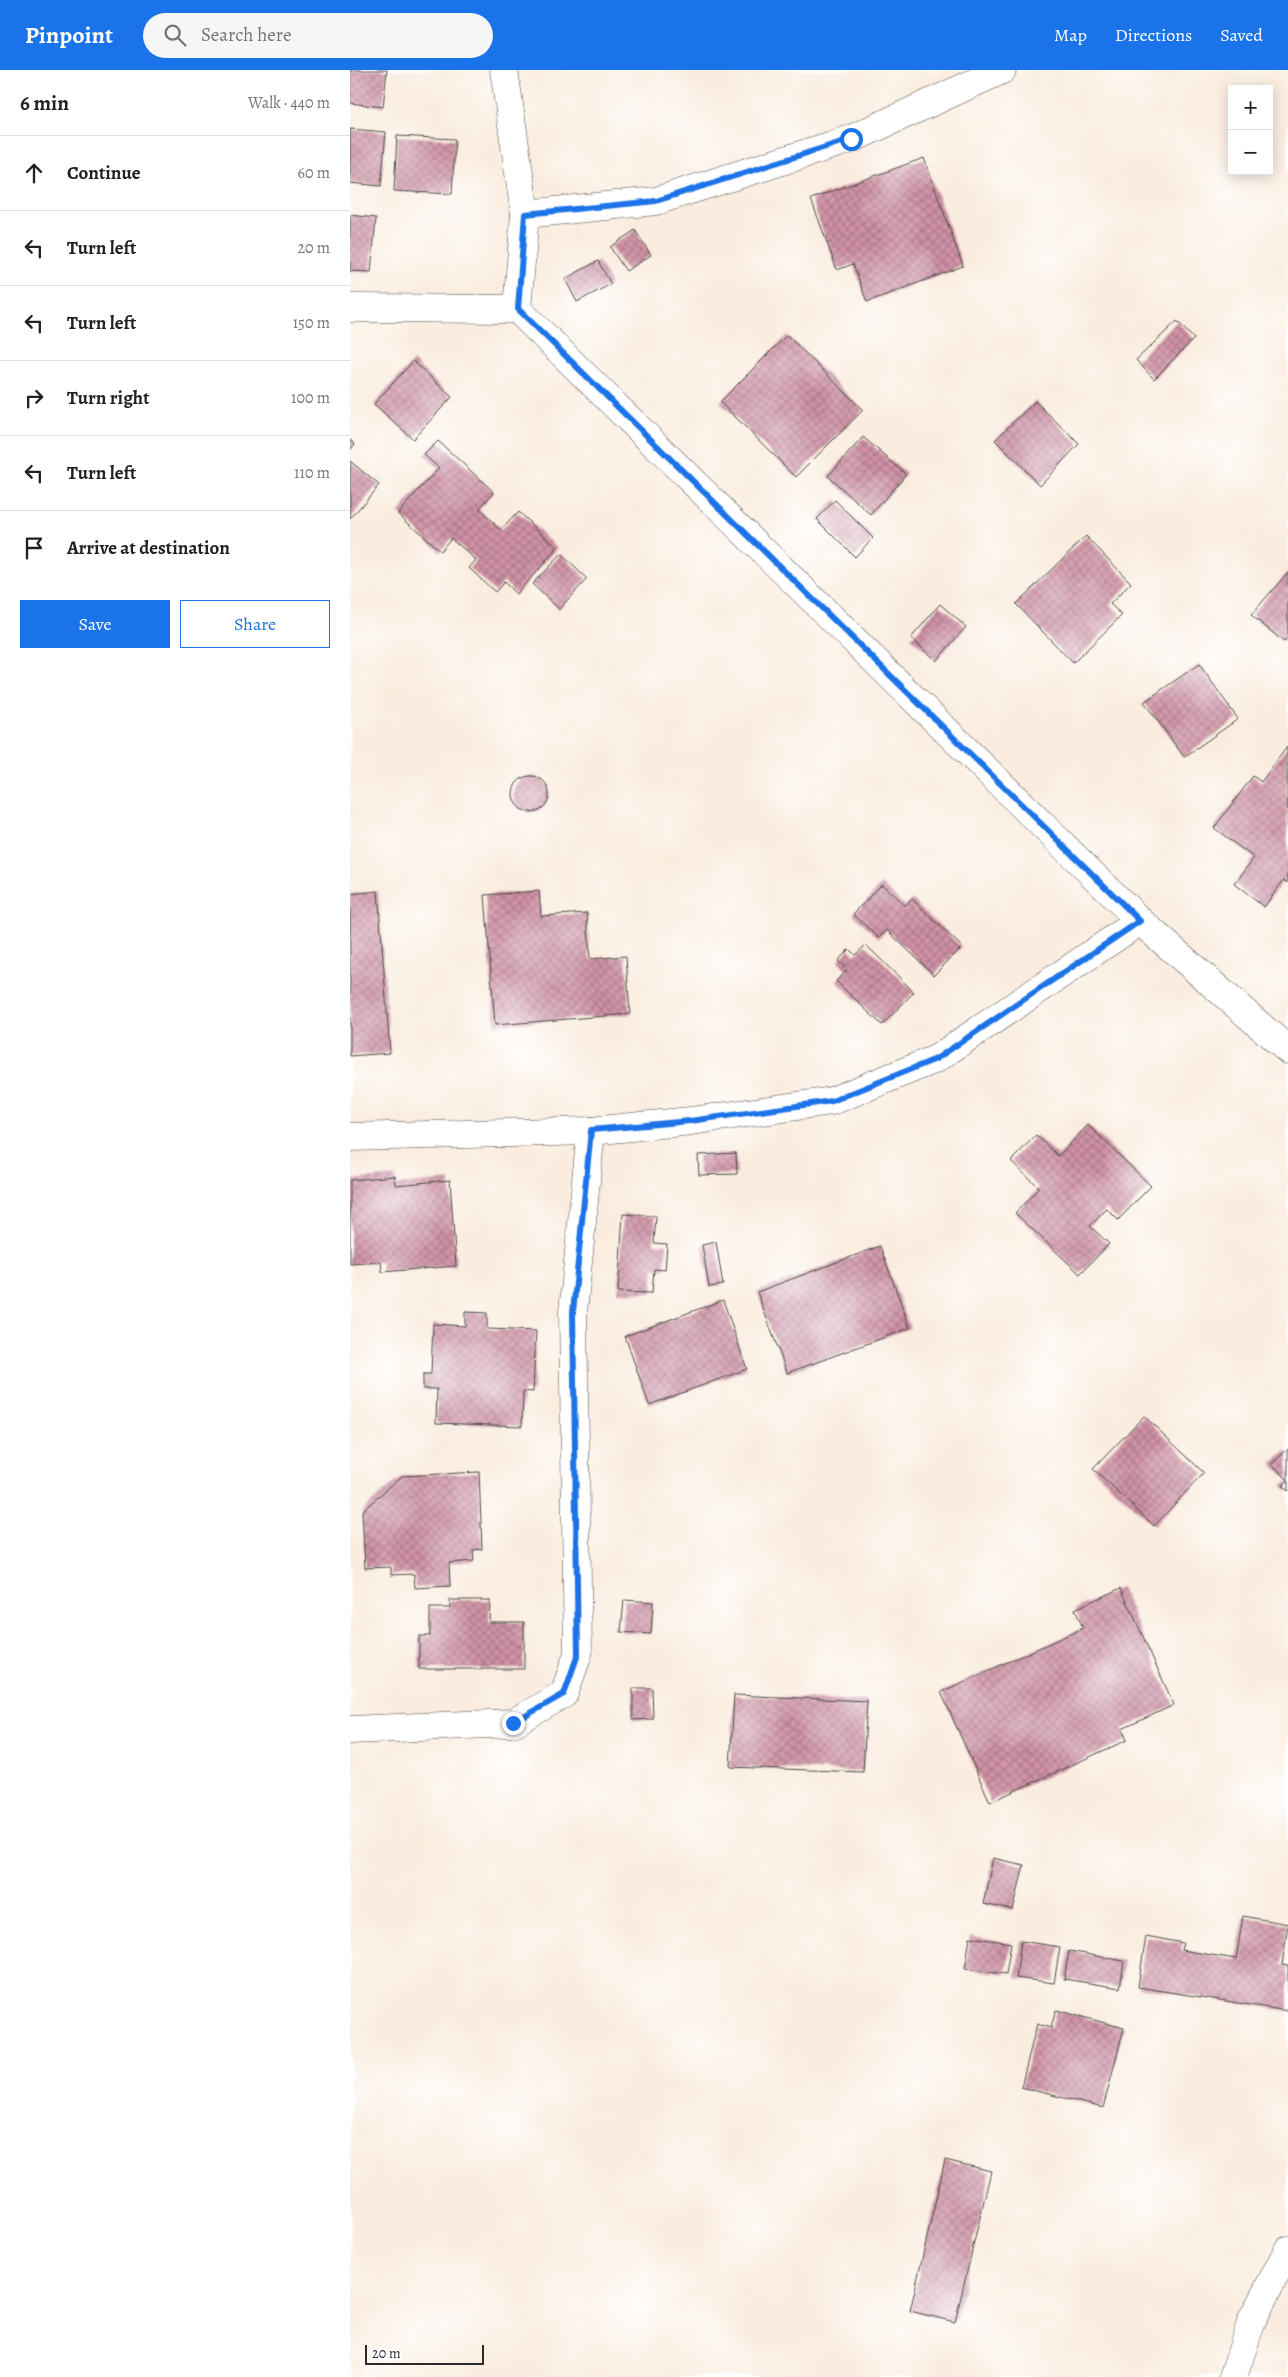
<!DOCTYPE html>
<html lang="en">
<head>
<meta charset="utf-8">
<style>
	:root { --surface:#fff; --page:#f6f6f6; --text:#202124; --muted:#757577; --line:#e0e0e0; --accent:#1a73e8 }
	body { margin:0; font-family:Alegreya,serif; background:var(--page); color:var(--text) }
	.controls { position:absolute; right:15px; top:15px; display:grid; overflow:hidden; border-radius:0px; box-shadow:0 2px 12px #0003 }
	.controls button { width:45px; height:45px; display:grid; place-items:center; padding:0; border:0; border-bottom:1px solid var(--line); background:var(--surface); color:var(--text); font:25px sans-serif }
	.scale { position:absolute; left:15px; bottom:12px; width:119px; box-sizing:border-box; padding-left:5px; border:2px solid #2b2b2b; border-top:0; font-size:14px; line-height:18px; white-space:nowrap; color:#2b2b2b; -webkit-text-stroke:4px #fff; paint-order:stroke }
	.stop { position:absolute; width:15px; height:15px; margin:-11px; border:4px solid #1a73e8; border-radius:50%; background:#fff }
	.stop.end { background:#1a73e8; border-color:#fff; box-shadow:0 1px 5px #0008 }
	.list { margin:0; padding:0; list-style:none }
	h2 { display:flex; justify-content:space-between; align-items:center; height:65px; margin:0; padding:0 20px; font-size:21px }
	h2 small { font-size:16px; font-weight:400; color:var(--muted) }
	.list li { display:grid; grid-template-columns:32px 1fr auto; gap:15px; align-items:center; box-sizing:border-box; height:75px; padding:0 20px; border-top:1px solid var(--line) }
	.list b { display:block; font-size:19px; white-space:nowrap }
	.list em { font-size:16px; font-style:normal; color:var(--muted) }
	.actions { display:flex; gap:10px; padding:15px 20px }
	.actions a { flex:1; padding:11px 0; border:1px solid var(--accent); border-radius:0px; text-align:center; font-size:18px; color:var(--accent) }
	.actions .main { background:var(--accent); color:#fff }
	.icon { flex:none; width:28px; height:28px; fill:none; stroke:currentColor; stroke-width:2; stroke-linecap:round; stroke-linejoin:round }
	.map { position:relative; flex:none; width:938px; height:2307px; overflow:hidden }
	header { display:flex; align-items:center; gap:30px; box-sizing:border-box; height:70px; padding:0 25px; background:var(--accent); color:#fff }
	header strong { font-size:24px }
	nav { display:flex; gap:28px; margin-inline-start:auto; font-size:18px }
	.search { width:350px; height:45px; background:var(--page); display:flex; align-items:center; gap:12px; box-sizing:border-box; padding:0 18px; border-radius:28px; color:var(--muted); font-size:19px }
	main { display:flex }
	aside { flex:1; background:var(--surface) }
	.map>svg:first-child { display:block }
	.building { fill:url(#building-cross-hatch) }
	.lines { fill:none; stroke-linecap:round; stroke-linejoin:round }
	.minor-casing { stroke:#4a4846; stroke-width:29 }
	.minor { stroke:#fff; stroke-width:28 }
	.route { stroke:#1a73e8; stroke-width:6 }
</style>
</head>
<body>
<header>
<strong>Pinpoint</strong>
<div class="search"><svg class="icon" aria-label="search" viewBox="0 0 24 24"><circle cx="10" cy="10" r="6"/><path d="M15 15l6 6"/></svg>Search here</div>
<nav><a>Map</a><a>Directions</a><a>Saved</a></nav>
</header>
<main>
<aside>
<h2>6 min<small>Walk · 440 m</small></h2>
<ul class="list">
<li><svg class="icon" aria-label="ahead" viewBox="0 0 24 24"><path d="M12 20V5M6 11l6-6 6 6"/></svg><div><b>Continue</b></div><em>60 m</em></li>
<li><svg class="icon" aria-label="left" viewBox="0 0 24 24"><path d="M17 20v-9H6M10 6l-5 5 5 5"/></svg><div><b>Turn left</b></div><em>20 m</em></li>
<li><svg class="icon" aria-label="left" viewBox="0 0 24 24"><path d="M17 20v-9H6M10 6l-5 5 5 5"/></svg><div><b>Turn left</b></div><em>150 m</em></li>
<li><svg class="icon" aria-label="right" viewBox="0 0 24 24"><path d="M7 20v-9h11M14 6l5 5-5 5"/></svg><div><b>Turn right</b></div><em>100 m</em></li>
<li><svg class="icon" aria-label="left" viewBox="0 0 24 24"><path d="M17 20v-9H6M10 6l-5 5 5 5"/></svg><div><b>Turn left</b></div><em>110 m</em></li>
<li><svg class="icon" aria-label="arrive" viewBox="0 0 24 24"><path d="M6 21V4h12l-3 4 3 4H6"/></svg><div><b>Arrive at destination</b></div></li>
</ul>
<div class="actions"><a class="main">Save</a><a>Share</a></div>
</aside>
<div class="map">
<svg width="938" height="2307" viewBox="0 0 938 2307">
	<defs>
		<pattern id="building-cross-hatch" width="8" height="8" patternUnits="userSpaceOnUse" patternTransform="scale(1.25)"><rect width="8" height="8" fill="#d092a6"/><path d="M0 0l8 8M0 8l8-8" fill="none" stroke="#a97787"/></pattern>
	</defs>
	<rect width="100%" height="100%" fill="#fff"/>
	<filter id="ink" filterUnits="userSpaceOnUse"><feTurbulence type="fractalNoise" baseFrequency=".02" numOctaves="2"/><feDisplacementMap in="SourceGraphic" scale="10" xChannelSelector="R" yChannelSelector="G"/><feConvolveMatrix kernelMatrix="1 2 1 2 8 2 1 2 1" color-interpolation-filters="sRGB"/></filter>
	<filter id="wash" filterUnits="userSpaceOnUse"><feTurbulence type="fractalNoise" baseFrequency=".0096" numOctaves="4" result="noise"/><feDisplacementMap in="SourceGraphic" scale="20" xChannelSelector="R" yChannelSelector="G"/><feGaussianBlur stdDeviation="1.12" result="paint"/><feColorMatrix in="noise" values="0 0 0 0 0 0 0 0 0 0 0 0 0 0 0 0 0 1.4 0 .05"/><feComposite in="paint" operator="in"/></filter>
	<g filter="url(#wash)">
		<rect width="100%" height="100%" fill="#faecde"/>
		<g id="blocks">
			<g class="building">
				<path d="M0,0H37L33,37L0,33Z"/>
				<path d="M0,59L36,62L31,116L0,113Z"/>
				<path d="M47,66L105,69L102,124L44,121Z"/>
				<path d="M574,88L613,196L517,232L503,194L487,200L461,129Z"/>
				<path d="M0,145L26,148L21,202L0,201Z"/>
				<path d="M285,160L301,185L276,201L260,177Z"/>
				<path d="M248,191L261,214L227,232L215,209Z"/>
				<path d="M827,251L844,269L804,309L786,290Z"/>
				<path d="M437,265L513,340L446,407L370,332Z"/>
				<path d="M63,291L102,327L63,369L24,334Z"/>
				<path d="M685,331L729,374L690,415L645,370Z"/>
				<path d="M513,367L556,404L521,445L478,406Z"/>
				<path d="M0,370L5,374L0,380Z"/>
				<path d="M88,371L144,422L129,439L151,460L168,442L208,478L166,524L154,512L145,522L119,498L126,490L101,468L90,481L48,443L89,398L74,385Z"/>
				<path d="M0,391L29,415L0,449Z"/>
				<path d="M485,430L523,468L505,487L467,449Z"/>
				<path d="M736,466L781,513L760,534L772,545L723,593L666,534Z"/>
				<path d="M211,484L237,509L209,539L182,514Z"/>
				<path d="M938,502V568L934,572L901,545Z"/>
				<path d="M590,534L616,557L586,591L561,568Z"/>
				<path d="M849,594L888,649L834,687L794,632Z"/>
				<path d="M937,677L938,813L934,810L914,837L884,814L904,788L864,758L903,706L911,712Z"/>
				<circle cx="181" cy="724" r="18"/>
				<path d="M532,814L555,836L562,829L612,877L584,905L537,860L529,868L503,844Z"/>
				<path d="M28,821L40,983L0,986V824Z"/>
				<path d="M189,821L191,846L237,843L240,889L276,886L280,944L145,955L135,825Z"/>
				<path d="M516,875L564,922L532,955L486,911L497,900L488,891L499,879L505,885Z"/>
				<path d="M738,1055L801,1116L768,1150L757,1139L740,1156L759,1174L730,1204L665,1143L689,1118L661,1091L686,1065L708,1086Z"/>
				<path d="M386,1083L387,1104L349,1105L348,1085Z"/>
				<path d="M45,1106L46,1115L100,1110L106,1196L32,1202L31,1192L0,1194V1110Z"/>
				<path d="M273,1144L306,1146L304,1173L317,1174L315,1200L304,1199L302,1223L268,1222Z"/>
				<path d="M366,1172L373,1215L359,1217L352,1175Z"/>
				<path d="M530,1176L560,1258L437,1303L407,1222Z"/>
				<path d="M373,1230L397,1299L299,1335L275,1266Z"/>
				<path d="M115,1242L137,1243V1259L186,1261L183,1322L173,1321L172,1356L86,1353L87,1319H73V1304H81L83,1254L115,1256Z"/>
				<path d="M794,1346L854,1403L804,1456L743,1399Z"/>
				<path d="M938,1379V1410L922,1394Z"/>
				<path d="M129,1402L132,1479L123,1480L124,1491L99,1493L100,1516L65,1518L64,1504L41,1505V1497L15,1498L12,1441L52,1406Z"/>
				<path d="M938,1410V1421L932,1416Z"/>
				<path d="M771,1518L824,1635L772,1659L777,1670L640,1732L591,1622L733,1558L725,1539Z"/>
				<path d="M100,1530H140L139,1552H174V1599H69V1566H80V1538H100Z"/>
				<path d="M274,1530L303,1532L301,1564L271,1562Z"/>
				<path d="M283,1618H302L303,1649L283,1650Z"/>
				<path d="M384,1625L517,1631L513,1702L380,1697Z"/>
				<path d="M643,1788L674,1795L663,1840L633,1834Z"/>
				<path d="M893,1846L938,1854L932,1895L938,1896V1941L788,1917L796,1866L833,1873L831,1880L886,1889Z"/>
				<path d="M620,1867L661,1873L656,1904L615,1899Z"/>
				<path d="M671,1871L710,1877L704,1913L666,1908Z"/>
				<path d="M719,1881L774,1891L770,1918L714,1909Z"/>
				<path d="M706,1940L774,1958L753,2038L671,2017L687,1954L701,1958Z"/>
				<path d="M595,2090L641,2101L605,2252L560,2241Z"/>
			</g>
		</g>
	</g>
	<g filter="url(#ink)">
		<use href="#blocks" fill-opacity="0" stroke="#4a4846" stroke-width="1"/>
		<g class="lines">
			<g class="minor-casing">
				<g id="minor">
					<path d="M154,0L175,144"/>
					<path d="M652,0L501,69L306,131L175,144L167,239L790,851L938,980"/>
					<path d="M0,238L167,239"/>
					<path d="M0,1067L241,1061L341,1051L482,1031L586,989L790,851"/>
					<path d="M0,1660L163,1653L214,1624L228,1584L223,1242L241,1061"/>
					<path d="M883,2307L902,2250L938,2180"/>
				</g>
			</g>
			<use href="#minor" class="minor"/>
		</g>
	</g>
	<g class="lines" filter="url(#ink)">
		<path class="route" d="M163,1653L214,1624L228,1584L223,1242L241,1060L340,1051L482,1031L586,989L790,851L168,239L175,144L306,131L501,69"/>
	</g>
</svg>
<div class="controls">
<button>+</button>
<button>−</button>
</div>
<div class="scale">20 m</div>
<div class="stop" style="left:501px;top:69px"></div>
<div class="stop end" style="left:163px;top:1653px"></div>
</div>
</main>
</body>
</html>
